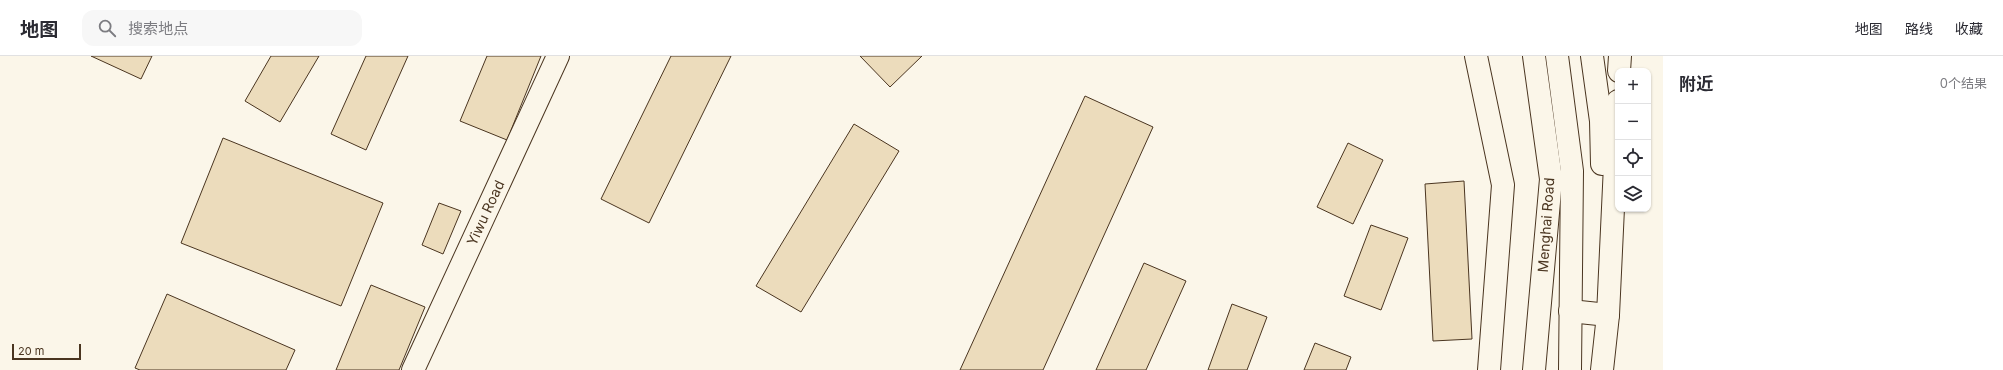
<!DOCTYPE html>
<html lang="zh">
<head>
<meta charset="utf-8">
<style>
	:root { --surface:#fff; --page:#f7f7f7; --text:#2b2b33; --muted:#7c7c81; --line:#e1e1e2 }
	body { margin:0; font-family:Inter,"Noto Sans SC",sans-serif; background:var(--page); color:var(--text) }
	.controls { position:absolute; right:12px; top:12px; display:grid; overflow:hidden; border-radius:8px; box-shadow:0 1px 3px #0004 }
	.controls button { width:36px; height:36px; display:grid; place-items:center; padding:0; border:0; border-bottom:1px solid var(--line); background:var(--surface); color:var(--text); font:20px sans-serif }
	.scale { position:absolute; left:12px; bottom:10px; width:69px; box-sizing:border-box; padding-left:4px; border:2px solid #4a3520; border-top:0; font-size:11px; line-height:14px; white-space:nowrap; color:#4a3520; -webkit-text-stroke:3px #fbf6e9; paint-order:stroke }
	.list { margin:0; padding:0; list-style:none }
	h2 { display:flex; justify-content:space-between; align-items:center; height:52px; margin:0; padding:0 16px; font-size:17px }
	h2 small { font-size:13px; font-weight:400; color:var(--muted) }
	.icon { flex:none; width:22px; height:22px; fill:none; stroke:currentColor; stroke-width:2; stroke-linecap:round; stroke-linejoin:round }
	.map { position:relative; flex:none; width:1663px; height:314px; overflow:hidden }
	header { display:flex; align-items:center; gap:24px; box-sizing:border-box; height:56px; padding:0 20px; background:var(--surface); border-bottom:1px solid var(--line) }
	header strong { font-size:19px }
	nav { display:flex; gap:22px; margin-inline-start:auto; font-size:14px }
	.search { width:280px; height:36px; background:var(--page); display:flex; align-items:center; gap:10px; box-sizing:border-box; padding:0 14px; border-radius:12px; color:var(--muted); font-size:15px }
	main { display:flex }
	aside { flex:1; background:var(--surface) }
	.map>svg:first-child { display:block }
	.building { fill:#ecdcbc; stroke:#4a3520 }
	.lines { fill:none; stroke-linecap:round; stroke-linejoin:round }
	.minor-casing { stroke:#4a3520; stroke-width:24 }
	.highway-casing { stroke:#4a3520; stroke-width:24 }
	.minor { stroke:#fbf6e9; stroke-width:22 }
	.highway { stroke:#fbf6e9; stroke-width:22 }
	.labels { text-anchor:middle; stroke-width:3; stroke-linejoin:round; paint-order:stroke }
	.street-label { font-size:14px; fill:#4a3520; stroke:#fbf6e9 }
</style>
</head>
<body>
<header>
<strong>地图</strong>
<div class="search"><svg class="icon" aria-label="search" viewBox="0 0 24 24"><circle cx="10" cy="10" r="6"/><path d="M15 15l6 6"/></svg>搜索地点</div>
<nav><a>地图</a><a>路线</a><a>收藏</a></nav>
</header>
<main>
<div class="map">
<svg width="1663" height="314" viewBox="0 0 1663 314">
	<rect width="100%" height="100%" fill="#fbf6e9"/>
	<g class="building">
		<path d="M91,0H152L141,23Z"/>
		<path d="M271,0H319L280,66L245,45Z"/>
		<path d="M366,0H408L366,94L331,78Z"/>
		<path d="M487,0H541L507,84L460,65Z"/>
		<path d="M671,0H731L649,167L601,143Z"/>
		<path d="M860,0H922L890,31Z"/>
		<path d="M1085,40L1153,71L1043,314H960Z"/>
		<path d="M854,68L899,95L801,256L756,230Z"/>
		<path d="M223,82L383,147L341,250L181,187Z"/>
		<path d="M1348,87L1383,104L1353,168L1317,151Z"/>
		<path d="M1464,125L1472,283L1433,285L1425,128Z"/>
		<path d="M439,147L461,155L443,198L422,189Z"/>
		<path d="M1371,169L1408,182L1381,254L1344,240Z"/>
		<path d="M1144,207L1186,225L1146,314H1096Z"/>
		<path d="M371,229L425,251L399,314H336Z"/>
		<path d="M167,238L295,294L286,314H140L135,312Z"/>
		<path d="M1232,248L1267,261L1247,314H1208Z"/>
		<path d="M1315,287L1351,301L1346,314H1304Z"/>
	</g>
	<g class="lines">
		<g class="minor-casing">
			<g id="minor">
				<path d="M1476,0L1503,129L1489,314"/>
				<path d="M1592,0L1601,65L1602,108"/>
				<path d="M1619,15L1620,0"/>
				<path d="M1570,255L1608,259"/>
				<path id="s1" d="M413,314L558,0"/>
				<path d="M1602,314L1608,259L1618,45"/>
			</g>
		</g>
		<g class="highway-casing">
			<g id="highway">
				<path d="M1534,0L1551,123L1534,314"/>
				<path d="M1557,0L1572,115L1570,314"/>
			</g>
		</g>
		<use href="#minor" class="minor"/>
		<use href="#highway" class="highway"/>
	</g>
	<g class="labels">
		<g class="street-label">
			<text dy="5" stroke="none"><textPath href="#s1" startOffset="173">Yiwu Road</textPath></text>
			<text transform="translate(1546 169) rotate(-86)" y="5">Menghai Road</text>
		</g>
	</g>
</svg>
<div class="controls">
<button>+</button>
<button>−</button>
<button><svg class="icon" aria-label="locate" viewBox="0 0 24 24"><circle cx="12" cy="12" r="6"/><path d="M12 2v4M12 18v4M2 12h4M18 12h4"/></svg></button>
<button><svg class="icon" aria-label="layers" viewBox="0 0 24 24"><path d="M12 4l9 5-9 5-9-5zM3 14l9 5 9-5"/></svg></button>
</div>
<div class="scale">20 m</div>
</div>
<aside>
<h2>附近<small>0个结果</small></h2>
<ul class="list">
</ul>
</aside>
</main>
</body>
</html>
